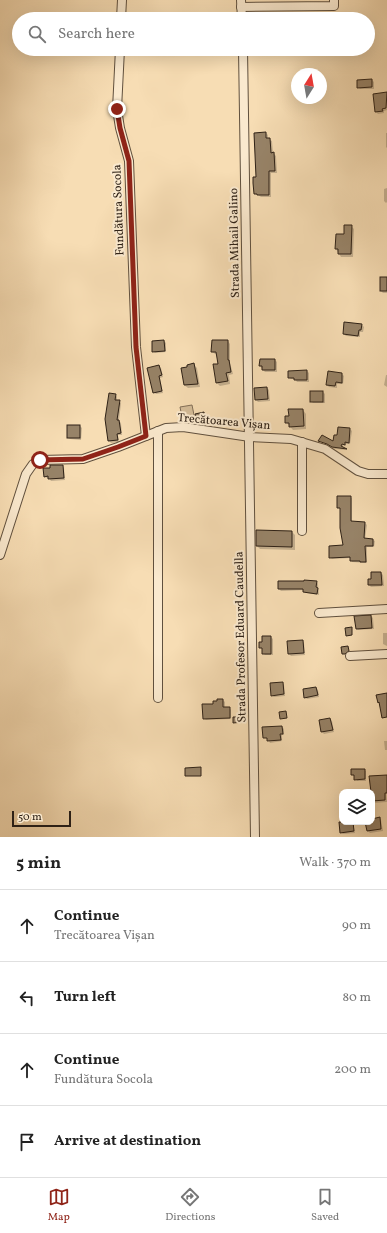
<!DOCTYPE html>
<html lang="en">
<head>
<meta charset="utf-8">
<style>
	:root { --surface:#fff; --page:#f6f6f6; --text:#222; --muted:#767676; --line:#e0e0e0; --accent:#8f2418 }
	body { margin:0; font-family:Vollkorn,serif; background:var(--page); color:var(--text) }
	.controls { position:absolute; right:12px; bottom:12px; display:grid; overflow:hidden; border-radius:8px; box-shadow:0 4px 16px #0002 }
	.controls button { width:36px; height:36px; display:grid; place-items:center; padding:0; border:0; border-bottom:1px solid var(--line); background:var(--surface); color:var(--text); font:20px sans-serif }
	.compass { position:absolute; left:291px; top:68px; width:36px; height:36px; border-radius:50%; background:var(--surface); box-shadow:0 4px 16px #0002; rotate:11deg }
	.scale { position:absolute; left:12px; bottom:10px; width:59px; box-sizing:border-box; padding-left:4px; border:2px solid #2e2116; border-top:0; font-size:11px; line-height:14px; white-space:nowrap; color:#2e2116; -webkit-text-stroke:3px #fae9ce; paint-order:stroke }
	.stop { position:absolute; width:12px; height:12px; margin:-9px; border:3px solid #8f2418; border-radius:50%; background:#fff }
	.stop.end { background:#8f2418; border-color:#fff; box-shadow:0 1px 4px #0008 }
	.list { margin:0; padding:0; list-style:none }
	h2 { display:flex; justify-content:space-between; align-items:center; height:52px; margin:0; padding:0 16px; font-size:17px }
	h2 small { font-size:13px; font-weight:400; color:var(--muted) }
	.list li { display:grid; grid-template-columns:26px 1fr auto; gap:12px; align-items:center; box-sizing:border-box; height:72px; padding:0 16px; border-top:1px solid var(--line) }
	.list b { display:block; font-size:15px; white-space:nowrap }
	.list p { margin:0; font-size:13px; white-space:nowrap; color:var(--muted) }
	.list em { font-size:13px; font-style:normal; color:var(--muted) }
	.icon { flex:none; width:22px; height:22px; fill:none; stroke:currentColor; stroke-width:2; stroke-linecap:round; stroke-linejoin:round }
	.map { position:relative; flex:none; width:387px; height:837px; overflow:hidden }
	.search { position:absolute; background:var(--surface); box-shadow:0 4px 16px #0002; left:12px; right:12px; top:12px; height:44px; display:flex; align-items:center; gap:10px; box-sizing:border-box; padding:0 14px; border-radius:22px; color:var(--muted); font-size:15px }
	.sheet { height:340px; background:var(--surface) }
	nav { display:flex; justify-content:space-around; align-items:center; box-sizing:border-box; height:56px; border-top:1px solid var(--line); background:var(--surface); font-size:11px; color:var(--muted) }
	nav a { display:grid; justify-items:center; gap:2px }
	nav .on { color:var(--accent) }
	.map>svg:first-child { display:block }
	.park { fill:#d5bd99; stroke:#826f58 }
	.shadow { fill:#0003 }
	.building { fill:#978368; stroke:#2e2116 }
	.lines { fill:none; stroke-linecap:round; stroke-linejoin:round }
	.minor-casing { stroke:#60503e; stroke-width:10 }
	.minor { stroke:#fae9ce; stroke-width:8 }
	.route { stroke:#8f2418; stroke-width:5 }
	.labels { text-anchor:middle; stroke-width:4; stroke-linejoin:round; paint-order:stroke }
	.street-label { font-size:12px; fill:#2e2116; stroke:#fae9ce }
</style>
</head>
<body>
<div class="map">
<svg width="387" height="837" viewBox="0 0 387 837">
	<rect width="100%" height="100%" fill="#f7ddb4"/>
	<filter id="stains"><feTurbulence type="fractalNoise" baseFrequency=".005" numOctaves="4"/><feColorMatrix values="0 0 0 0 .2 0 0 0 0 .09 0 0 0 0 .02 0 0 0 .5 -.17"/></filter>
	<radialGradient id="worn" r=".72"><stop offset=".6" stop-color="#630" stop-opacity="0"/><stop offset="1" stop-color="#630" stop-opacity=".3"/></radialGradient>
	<path class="park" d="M192,405L195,420L183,422L180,407Z"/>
	<g class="shadow">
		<path d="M372,80L374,82V89H360L358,87Z"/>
		<path d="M387,93V110L384,111V113L378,114L376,112L375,95Z"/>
		<path d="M266,133L268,135V139L272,141L273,153L276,156L277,173H271V197H261L255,193Z"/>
		<path d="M386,133H387V148L386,147Z"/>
		<path d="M387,188V202L386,203L384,201V189Z"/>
		<path d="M351,226L354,229L353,257H341L336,249Z"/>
		<path d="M387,278V293H383L381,291Z"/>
		<path d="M362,325L364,327L363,332H360V337L346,336L344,334Z"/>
		<path d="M164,341L166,343V352L155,353L153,351Z"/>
		<path d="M228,341L230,344V363L233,374L229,375L230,384L220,386L217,383L214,365L219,364L217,355L212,352Z"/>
		<path d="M275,360L277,362V372H265L263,370L260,366Z"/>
		<path d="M194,365L197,368L200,387L188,388L184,385Z"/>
		<path d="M159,366L161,368L163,377L160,378L163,393L156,394L154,392Z"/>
		<path d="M307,371L309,373V382H297L295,379H291L289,377Z"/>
		<path d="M342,374L344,376L343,384H337V388L329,387L327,385Z"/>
		<path d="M386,375H387V387L384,385Z"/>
		<path d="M267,388L269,390L270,401L258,402L256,400Z"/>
		<path d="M311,392H323L325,394V403H313L311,401Z"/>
		<path d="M116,395L117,397V401L121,403L119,421L121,423L122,435H118L119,442L111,443L109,441L106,419Z"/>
		<path d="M303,410L306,414V429L293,430L286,422L290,417Z"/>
		<path d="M203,413L205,415L207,421L199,423L197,421Z"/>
		<path d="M80,426L82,428L81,440L70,439L68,438Z"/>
		<path d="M339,428L350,429L352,431L350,444H346V446L343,445V448L347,450L335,449L320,441L334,442L338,437Z"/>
		<path d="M62,466L64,468L65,480L51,481L49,478H47L45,476Z"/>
		<path d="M350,497L352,498V522L365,523L367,525L365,539L373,540L375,541L374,547H367V563L352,562L351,558L332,559L330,557L344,546L341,509L338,507Z"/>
		<path d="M292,532L295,535V550L260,549L257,546Z"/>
		<path d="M381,573L383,575L384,586L371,587L369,585Z"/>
		<path d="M317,582L318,584L319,595L306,593L304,590L281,591L279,589Z"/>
		<path d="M371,616L373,618L374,629L358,630L357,629Z"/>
		<path d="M383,633H387V646L383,644Z"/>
		<path d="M263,637H271L273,639V655H265L263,653V649L260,647L263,643Z"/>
		<path d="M302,641L304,643L305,655L291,656L289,654Z"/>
		<path d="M282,683L284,685L285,696L274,697L272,695Z"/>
		<path d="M316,688L318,690L319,697L307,699L305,697Z"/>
		<path d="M223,700L225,702V708H229L231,710V719L206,720L204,718L214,705Z"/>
		<path d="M330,719L332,721L334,732L324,734L322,732Z"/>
		<path d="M282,727L284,729V735H282V741L270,743L268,739L264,737Z"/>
		<path d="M384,741H387V750H385Z"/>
		<path d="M352,770H364L366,771V781H357L355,776L352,775Z"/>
		<path d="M385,778L387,802L374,803L372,801V792Z"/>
		<path d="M379,818L381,820L383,831L370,833L368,831L366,822H372V820Z"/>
		<path d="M342,822H353L355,833L343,834L341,832Z"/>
	</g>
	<g class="building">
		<path d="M372,79V87L357,88V80Z"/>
		<path d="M387,92L386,108L382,109L383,111L375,112L373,94Z"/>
		<path d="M266,132V138H270L271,153L274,152L275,171H269V195H257V194H254L253,183V177H256L254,133Z"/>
		<path d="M344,225H352L351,254H338V249H335L336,234H344Z"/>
		<rect x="380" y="277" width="7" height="14"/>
		<path d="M344,322L362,324L361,330H359L358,336L343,334Z"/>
		<path d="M164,340L165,351L152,352V341Z"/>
		<path d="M212,340H228V360H229L231,372L226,373L228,381L216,383L213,364H218L216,352H211Z"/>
		<path d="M260,359H275V370H262V366H259Z"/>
		<path d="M194,363L198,384L184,385L181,368L187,367V365Z"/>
		<path d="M159,365L162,375L159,376L162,391L153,393L147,368Z"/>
		<path d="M307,370V380H294V378H288V371Z"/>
		<path d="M328,371L342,373V383L336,382L335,386L326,385Z"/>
		<path d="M267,387L268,399L255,400L254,388Z"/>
		<rect x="310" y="391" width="13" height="11"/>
		<path d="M109,393L116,394L115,400H120L117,420H119L121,433L117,434L118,440L108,441L105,419Z"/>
		<path d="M288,409H303L304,426L289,427V423H285V416H289Z"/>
		<path d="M204,412L205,419L197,421L195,414Z"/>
		<rect x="67" y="425" width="13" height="13"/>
		<path d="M338,427L350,428L349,443L345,442V445L342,444L341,446L347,449L332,447L327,444L318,441L322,435L333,441L334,435H337Z"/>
		<path d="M50,465H63L64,478L48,479V476L44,477L43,468H50Z"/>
		<path d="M337,496H351V521L365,522L364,538L373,539V546H365L366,562H360V561H350V557L329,558V546L343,545L340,528V508H337Z"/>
		<path d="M256,530L292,531V547L256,546Z"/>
		<path d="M371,572H381L382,585H368V579H371Z"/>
		<path d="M304,580L317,581L316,587L318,588L317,594L303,592V589H278V581H304Z"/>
		<path d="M371,615L372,628L356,629L354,616Z"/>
		<path d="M352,627V635L346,636L345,628Z"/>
		<path d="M262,636H271V654H262V648H259V642H262Z"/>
		<path d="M303,640L304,653L288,654L287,641Z"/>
		<path d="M348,646L349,651L345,654H342L341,647Z"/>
		<path d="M283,682L284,694L271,696L270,683Z"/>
		<path d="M316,687L318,695L304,698L303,689Z"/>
		<path d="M387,693V717L382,718L379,702L378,703L376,695Z"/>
		<path d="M217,699H223V707H230V718L203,719L202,704H213V701H217Z"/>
		<path d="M286,711L287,718L280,719L279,712Z"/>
		<path d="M233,717H242L243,722L233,723Z"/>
		<path d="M330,718L333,730L321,732L319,720Z"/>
		<path d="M282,726L283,734H280L281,740L267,741V738H263L262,727Z"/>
		<path d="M201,767V776H185V768Z"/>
		<path d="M351,769H365V779L354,780V775H351Z"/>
		<path d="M387,775V793H385V800L372,801V792H371L369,776Z"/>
		<path d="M380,817L381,829L367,831L365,822H372V819Z"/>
		<path d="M339,822H353L354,831L340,833Z"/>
	</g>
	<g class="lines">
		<g class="minor-casing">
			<g id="minor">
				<path d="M241,0L242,19"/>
				<path d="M241,7L334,6V0"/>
				<path d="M121,19L122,0"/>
				<path d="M120,49L117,109L120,128L129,161L136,347L146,436"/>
				<path d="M243,49L255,837"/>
				<path d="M158,431V698"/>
				<path d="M302,531V442"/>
				<path d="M0,555L26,474L33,464L40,460L83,459L118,447L166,428L183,427L250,437L291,439L325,449L358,471L368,474H387"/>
				<path d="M319,613L387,609"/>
				<path d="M350,656L387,654"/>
			</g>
		</g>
		<use href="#minor" class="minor"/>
	</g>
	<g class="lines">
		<path class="route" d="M40,460L83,459L118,447L146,436L136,347L129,161L120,128L117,109"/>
	</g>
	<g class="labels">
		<g class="street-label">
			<text transform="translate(118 210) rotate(-92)" y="4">Fundătura Socola</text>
			<text transform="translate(234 243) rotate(-91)" y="4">Strada Mihail Galino</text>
			<text transform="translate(224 421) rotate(5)" y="4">Trecătoarea Vișan</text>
			<text transform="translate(240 637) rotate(-91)" y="4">Strada Profesor Eduard Caudella</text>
		</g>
	</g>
	<rect width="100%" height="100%" filter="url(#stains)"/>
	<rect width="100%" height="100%" fill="url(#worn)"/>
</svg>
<div class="controls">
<button><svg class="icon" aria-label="layers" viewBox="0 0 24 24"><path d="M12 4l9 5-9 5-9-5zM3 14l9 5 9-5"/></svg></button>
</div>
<svg class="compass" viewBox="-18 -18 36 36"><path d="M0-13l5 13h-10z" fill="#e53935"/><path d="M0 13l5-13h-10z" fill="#767676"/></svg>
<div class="scale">50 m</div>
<div class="stop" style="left:40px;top:460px"></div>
<div class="stop end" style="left:117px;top:109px"></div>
<div class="search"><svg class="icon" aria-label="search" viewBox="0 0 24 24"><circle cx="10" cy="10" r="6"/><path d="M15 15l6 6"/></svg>Search here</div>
</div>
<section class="sheet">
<h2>5 min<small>Walk · 370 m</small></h2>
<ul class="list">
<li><svg class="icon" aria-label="ahead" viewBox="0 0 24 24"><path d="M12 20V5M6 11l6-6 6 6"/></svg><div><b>Continue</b><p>Trecătoarea Vișan</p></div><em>90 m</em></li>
<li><svg class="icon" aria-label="left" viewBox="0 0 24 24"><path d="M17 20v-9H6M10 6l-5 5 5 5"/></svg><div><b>Turn left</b></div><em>80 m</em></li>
<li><svg class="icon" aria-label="ahead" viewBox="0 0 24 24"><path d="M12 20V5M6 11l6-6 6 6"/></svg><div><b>Continue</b><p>Fundătura Socola</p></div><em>200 m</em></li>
<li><svg class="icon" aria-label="arrive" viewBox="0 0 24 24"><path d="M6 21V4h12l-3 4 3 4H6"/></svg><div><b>Arrive at destination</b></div></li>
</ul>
</section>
<nav>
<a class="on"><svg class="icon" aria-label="map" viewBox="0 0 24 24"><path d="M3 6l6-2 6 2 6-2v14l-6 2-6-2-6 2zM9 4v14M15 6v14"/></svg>Map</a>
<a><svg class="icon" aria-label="directions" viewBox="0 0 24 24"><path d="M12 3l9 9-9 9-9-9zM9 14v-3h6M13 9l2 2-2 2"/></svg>Directions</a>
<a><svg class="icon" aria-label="saved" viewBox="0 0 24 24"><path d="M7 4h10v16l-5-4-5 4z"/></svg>Saved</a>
</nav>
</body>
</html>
